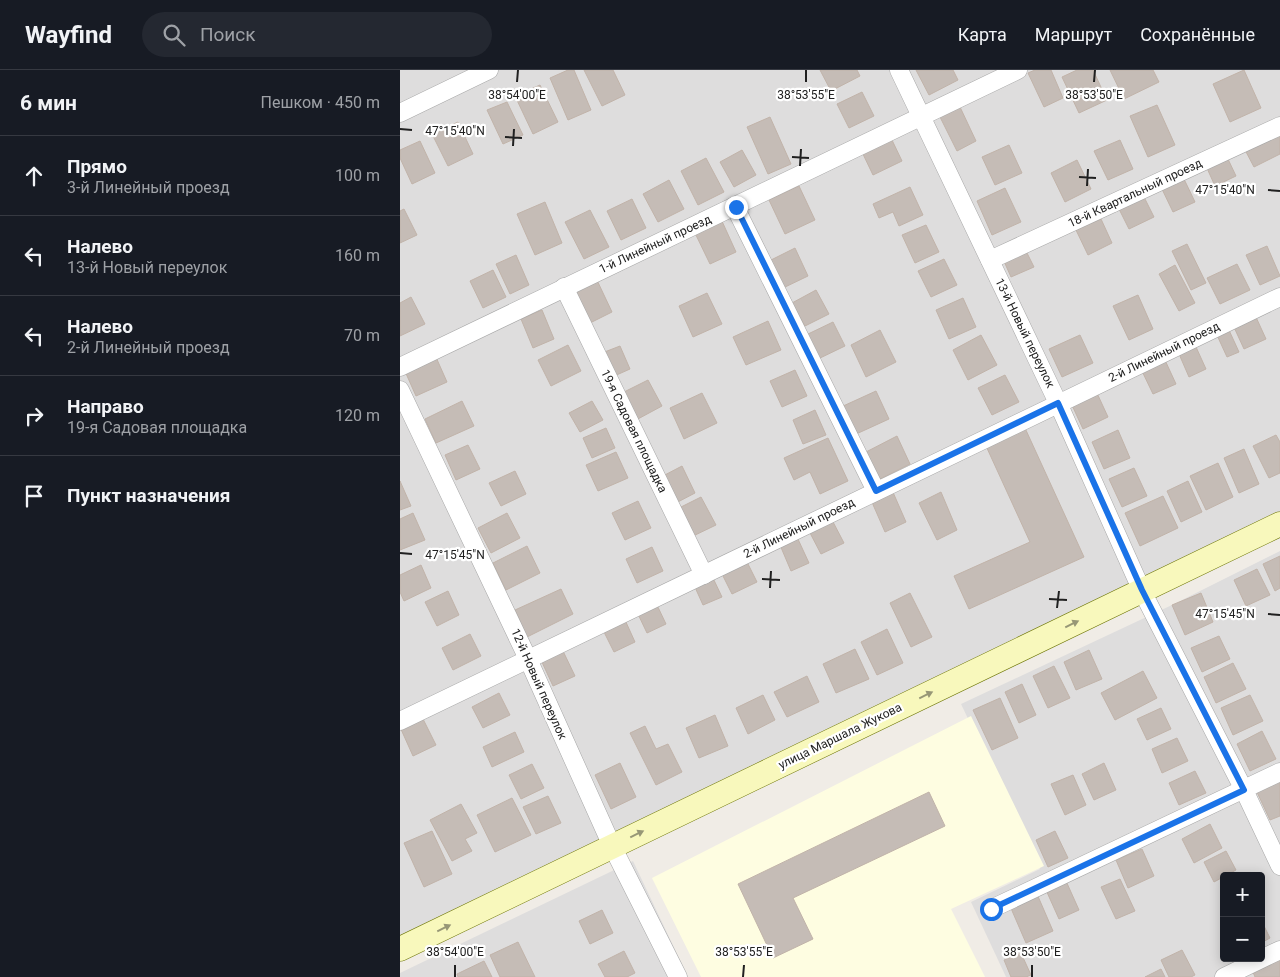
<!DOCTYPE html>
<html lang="ru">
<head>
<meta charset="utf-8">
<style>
	:root { --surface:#171b24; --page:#242831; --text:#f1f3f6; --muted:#9ea1a6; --line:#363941 }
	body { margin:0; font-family:Roboto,sans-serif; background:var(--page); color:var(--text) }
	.controls { position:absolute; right:15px; bottom:15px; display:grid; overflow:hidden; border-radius:5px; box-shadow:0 2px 12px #0003 }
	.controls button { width:45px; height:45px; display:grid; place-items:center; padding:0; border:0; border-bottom:1px solid var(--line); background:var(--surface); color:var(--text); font:25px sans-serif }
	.stop { position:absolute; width:15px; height:15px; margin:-11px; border:4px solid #1a73e8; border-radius:50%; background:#fff }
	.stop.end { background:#1a73e8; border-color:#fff; box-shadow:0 1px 5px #0008 }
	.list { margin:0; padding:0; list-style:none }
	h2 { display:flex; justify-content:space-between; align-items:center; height:65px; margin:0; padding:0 20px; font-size:21px }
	h2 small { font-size:16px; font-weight:400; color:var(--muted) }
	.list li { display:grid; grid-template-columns:32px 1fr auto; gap:15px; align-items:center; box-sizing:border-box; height:80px; padding:0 20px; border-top:1px solid var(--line) }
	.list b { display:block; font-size:19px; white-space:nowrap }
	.list p { margin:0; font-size:16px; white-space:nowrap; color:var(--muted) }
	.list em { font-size:16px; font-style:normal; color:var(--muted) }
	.icon { flex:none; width:28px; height:28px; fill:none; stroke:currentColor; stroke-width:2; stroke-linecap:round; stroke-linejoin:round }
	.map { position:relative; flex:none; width:880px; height:907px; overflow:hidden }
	header { display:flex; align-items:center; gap:30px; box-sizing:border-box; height:70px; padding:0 25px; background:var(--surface); border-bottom:1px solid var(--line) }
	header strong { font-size:24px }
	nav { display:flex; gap:28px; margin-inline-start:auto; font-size:18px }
	.search { width:350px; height:45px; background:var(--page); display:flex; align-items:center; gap:12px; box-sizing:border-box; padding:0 18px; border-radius:28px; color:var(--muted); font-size:19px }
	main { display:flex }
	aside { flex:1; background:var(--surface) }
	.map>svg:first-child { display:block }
	.residential { fill:#dedddd; fill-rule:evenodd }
	.education { fill:#fefde1 }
	.building { fill:#c5bcb6; stroke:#c1b3a9 }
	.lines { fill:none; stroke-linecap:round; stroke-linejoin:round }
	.minor-casing { stroke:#a7a7a7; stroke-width:19 }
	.secondary-casing { stroke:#6e7607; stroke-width:25 }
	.minor { stroke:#fff; stroke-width:18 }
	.secondary { stroke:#f8f8bc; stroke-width:24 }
	.oneway { fill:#979776 }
	.route { stroke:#1a73e8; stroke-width:6 }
	.ticks { fill:none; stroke:#202020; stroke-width:2 }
	.labels { text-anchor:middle; stroke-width:4.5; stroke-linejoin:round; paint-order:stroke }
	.street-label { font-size:12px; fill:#202020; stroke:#fff }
	.ticks-label { font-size:12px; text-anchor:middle; fill:#202020; stroke:#fff; stroke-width:4.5; stroke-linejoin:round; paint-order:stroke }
</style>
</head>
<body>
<header>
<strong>Wayfind</strong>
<div class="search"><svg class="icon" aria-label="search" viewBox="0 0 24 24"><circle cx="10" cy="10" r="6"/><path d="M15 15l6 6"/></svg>Поиск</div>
<nav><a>Карта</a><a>Маршрут</a><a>Сохранённые</a></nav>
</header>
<main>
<aside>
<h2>6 мин<small>Пешком · 450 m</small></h2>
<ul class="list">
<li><svg class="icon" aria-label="ahead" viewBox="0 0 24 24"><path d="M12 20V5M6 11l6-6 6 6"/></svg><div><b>Прямо</b><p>3-й Линейный проезд</p></div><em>100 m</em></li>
<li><svg class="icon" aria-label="left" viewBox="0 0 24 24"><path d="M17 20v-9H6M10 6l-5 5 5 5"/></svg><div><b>Налево</b><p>13-й Новый переулок</p></div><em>160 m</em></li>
<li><svg class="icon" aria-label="left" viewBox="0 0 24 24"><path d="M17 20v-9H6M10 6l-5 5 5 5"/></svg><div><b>Налево</b><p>2-й Линейный проезд</p></div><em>70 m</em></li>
<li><svg class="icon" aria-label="right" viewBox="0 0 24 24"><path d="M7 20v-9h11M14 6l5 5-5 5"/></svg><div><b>Направо</b><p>19-я Садовая площадка</p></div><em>120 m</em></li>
<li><svg class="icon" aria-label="arrive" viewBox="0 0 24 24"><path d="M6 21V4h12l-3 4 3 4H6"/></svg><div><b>Пункт назначения</b></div></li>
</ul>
</aside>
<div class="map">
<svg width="880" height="907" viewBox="0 0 880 907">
	<rect width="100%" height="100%" fill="#f0ece6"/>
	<g class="residential">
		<path d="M0,0H880V445L0,868Z"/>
		<path d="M880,481V907H606L571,832L640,799L561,634L772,535ZM824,806H861V888H824Z"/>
		<path d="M233,791L288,907H0V903Z"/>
	</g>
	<path class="education" d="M571,646L644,796L551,839L585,907H301L252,808Z"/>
	<g class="building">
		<path d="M168,0H174L191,40L168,50L150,8Z"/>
		<path d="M184,0H213L225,25L202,36Z"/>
		<path d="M420,0H457L460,6L431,21Z"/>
		<path d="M516,0H553L558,10L529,25Z"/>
		<path d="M635,0H651L663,28L644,37L628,3Z"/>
		<path d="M677,0H693L707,30L679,43L662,7Z"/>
		<path d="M710,0H753L759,12L724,29Z"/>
		<path d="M844,0L861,38L830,52L813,14Z"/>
		<path d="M140,15L158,52L133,64L115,26Z"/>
		<path d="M462,22L474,46L449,58L437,34Z"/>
		<path d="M107,32L123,65L103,74L87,40Z"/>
		<path d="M757,35L775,75L748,87L730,46Z"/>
		<path d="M560,37L576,71L557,81L539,45Z"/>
		<path d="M370,47L391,94L368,104L347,57Z"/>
		<path d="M58,52L73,84L48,96L32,64Z"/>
		<path d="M877,62L880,68V84L854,97L844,78Z"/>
		<path d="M491,68L502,91L473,105L462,82Z"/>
		<path d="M720,70L733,99L708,110L694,81Z"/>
		<path d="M20,71L35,103L12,114L0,88V80Z"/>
		<path d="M609,75L622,103L595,115L582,87Z"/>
		<path d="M342,80L356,105L334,117L320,92Z"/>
		<path d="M827,87L836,106L815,116L806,96Z"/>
		<path d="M306,88L324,122L298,135L281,101Z"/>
		<path d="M677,90L691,119L665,132L651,103Z"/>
		<path d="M783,107L795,132L773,142L761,117Z"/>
		<path d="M269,110L284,139L258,152L243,124Z"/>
		<path d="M399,116L415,150L385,164L369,130Z"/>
		<path d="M510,117L523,145L499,156L493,142L479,148L473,134Z"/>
		<path d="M605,118L621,152L592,165L577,131Z"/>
		<path d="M743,125L754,147L729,159L718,137Z"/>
		<path d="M232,129L246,158L221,170L207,141Z"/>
		<path d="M145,132L162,173L135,185L117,144Z"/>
		<path d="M4,139L17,165L0,173V141Z"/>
		<path d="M190,140L209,177L184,189L165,152Z"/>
		<path d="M321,149L336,182L310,194L294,161Z"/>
		<path d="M701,149L712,173L688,185L676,160Z"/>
		<path d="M526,155L539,182L515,193L502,165Z"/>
		<path d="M787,174L806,213L791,220L772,181Z"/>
		<path d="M867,176L880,206L860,215L846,185Z"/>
		<path d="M395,178L408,206L383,218L369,191Z"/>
		<path d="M625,179L634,197L611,207L603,189Z"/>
		<path d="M116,185L129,215L110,224L96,194Z"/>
		<path d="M544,189L557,215L531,227L518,201Z"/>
		<path d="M837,194L850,220L820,234L807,208Z"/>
		<path d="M775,195L795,233L779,241L759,204Z"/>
		<path d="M93,200L106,227L83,238L70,211Z"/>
		<path d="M195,206L212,242L188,254L171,218Z"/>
		<path d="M416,220L429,244L405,256L392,233Z"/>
		<path d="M307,223L322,254L293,267L279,236Z"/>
		<path d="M738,225L753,259L729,270L713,236Z"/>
		<path d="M11,227L25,254L0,266V233Z"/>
		<path d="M563,228L576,257L549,269L536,240Z"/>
		<path d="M142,240L154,269L133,278L121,249Z"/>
		<path d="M855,245L866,269L844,279L833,255Z"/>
		<path d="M368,251L381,280L346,295L333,267Z"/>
		<path d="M433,252L445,276L418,289L406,265Z"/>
		<path d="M828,258L839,282L827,287L816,263Z"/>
		<path d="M480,260L496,292L466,307L451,275Z"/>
		<path d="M581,265L597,295L568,310L553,280Z"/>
		<path d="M680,265L693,293L662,307L649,279Z"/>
		<path d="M168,275L181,301L151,316L138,290Z"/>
		<path d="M220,276L230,299L212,307L202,283Z"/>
		<path d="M796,277L806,299L789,307L779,284Z"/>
		<path d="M35,285L47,312L16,326L4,299Z"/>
		<path d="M764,288L776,314L753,324L741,299Z"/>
		<path d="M395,300L407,326L382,337L370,311Z"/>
		<path d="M605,305L619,332L592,345L578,318Z"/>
		<path d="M248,310L262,336L236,350L222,323Z"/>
		<path d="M476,321L489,349L454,365L441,337Z"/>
		<path d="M696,321L708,347L683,359L671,333Z"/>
		<path d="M302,323L317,353L284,369L270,338Z"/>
		<path d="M62,331L74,356L36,373L25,349Z"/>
		<path d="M192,331L203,350L180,362L169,343Z"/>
		<path d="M415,340L426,365L403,374L393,350Z"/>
		<path d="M206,358L215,378L192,388L183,368Z"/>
		<path d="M625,358L684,487L569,539L554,506L630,472L586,376Z"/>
		<path d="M718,360L730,388L704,399L692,372Z"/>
		<path d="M876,365L880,372V403L869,408L853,376Z"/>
		<path d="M497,366L510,394L480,409L466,382Z"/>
		<path d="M428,368L448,411L420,424L410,402L394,410L384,388Z"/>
		<path d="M68,375L80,399L56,410L45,385Z"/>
		<path d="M844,379L859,414L839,423L824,388Z"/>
		<path d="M216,382L228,408L198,421L186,395Z"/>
		<path d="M818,393L833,427L806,440L790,406Z"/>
		<path d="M282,396L295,423L274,434L261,407Z"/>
		<path d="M734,398L747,426L722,437L709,409Z"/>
		<path d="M115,401L126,424L101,436L89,413Z"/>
		<path d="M0,411L11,436L0,440Z"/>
		<path d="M788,411L802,442L781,452L767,421Z"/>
		<path d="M492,420L506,452L485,462L471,430Z"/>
		<path d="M541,422L557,460L537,470L519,433Z"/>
		<path d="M763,426L778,458L740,476L725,443Z"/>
		<path d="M301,427L316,455L291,467L277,439Z"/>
		<path d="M238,431L251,458L225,470L212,443Z"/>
		<path d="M13,443L25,470L0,480V449Z"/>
		<path d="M107,443L120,468L91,483L78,458Z"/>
		<path d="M432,450L444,473L421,484L409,461Z"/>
		<path d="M397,467L409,493L391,501L380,475Z"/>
		<path d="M127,476L140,503L106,520L93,493Z"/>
		<path d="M252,477L263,501L237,513L226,489Z"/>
		<path d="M880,486V518L875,521L863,494Z"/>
		<path d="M346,490L357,512L332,524L321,502Z"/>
		<path d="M21,495L31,518L4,531L0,522V505Z"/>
		<path d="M857,499L870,525L846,536L834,510Z"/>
		<path d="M312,506L322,527L303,535L294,515Z"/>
		<path d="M161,519L173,544L127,567L115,540Z"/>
		<path d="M48,521L59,545L37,556L25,532Z"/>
		<path d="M510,523L532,567L511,577L490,533Z"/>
		<path d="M801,523L813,552L785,565L772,535Z"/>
		<path d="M256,533L266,554L247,563L237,542Z"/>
		<path d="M225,550L235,572L214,582L203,560Z"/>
		<path d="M487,559L503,593L477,605L461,572Z"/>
		<path d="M70,564L81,586L53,600L42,578Z"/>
		<path d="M819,566L830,589L802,602L791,578Z"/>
		<path d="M162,579L175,606L153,616L141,590Z"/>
		<path d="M455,579L469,609L436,623L423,594Z"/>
		<path d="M689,580L702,609L676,620L664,592Z"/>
		<path d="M833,593L846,619L816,633L804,607Z"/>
		<path d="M654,596L670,628L648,638L633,606Z"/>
		<path d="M743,601L757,628L715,650L701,623Z"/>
		<path d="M407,606L419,632L387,647L374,622Z"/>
		<path d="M622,614L636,645L619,653L605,622Z"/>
		<path d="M99,623L110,645L83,658L72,637Z"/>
		<path d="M363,625L375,650L348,664L336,638Z"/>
		<path d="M850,625L863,651L833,665L821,638Z"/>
		<path d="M600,628L618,668L592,680L573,640Z"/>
		<path d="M761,638L771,659L747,670L737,649Z"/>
		<path d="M315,645L328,676L299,688L286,658Z"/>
		<path d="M22,647L36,675L13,686L0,657Z"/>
		<path d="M245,656L256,679L268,674L282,702L256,715L230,663Z"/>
		<path d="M862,661L876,689L850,701L837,674Z"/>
		<path d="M115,662L124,682L92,697L83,677Z"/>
		<path d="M777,668L788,691L762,703L752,679Z"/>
		<path d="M220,693L236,727L211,739L195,705Z"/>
		<path d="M704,693L716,720L694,730L682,704Z"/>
		<path d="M132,694L144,718L121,729L109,705Z"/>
		<path d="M795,701L806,723L779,735L769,713Z"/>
		<path d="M673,705L686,735L665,745L651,714Z"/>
		<path d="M880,708V746L870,750L856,720Z"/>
		<path d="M529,722L545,756L393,828L413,869L373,888L338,814Z"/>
		<path d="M148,726L161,753L136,764L123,737Z"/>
		<path d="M112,728L131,765L95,782L77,745Z"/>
		<path d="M61,734L77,763L65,769L72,781L52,791L30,750Z"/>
		<path d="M810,754L822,778L794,793L782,769Z"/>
		<path d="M32,761L52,804L24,817L4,773Z"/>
		<path d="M655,761L668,788L648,797L636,770Z"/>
		<path d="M742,779L754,806L728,818L716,790Z"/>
		<path d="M826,781L836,800L814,812L804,792Z"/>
		<path d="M720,809L735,841L716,849L701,817Z"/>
		<path d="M666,811L679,840L659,849L646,820Z"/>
		<path d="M637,824L653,861L626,873L610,836Z"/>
		<path d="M202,840L213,863L190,874L179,851Z"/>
		<path d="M861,850L870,868L861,873Z"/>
		<path d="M118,872L135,907H100L90,885Z"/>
		<path d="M782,880L795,905L791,907H769L761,890Z"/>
		<path d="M224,881L235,903L227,907H205L198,894Z"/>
		<path d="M621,883L631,905L626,907H611L604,890Z"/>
		<path d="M880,890V907H855L853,902Z"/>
		<path d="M84,891L92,907H58L57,904Z"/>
		<path d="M761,899L765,907H745Z"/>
	</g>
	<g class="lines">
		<g class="minor-casing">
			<g id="minor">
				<path d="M499,0L658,333L742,521L844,720L880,796"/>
				<path d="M0,43L89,0"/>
				<path d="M335,137L476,421"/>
				<path d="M590,190L880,56"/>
				<path d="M164,217L304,505"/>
				<path d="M0,297L618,0"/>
				<path d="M0,320L128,589L212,776L278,907"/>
				<path d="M0,651L880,227"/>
				<path d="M591,839L880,702"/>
				<path d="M824,907L880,880"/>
			</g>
		</g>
		<g class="secondary-casing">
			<path id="secondary" d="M0,879L880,454"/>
		</g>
		<use href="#minor" class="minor"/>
		<use href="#secondary" class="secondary"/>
	</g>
	<defs><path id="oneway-solid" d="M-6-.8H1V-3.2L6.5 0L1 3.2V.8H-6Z" transform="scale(1.25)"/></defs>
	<g class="oneway">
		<use href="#oneway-solid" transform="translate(672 554) rotate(-26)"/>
		<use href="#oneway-solid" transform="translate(526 625) rotate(-26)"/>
		<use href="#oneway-solid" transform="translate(237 764) rotate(-26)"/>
		<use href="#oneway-solid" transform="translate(44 858) rotate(-26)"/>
	</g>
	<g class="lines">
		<path class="route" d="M336,137L476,421L658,333L742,520L844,720L591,839"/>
	</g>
	<path class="ticks" d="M117,12L118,0M406,12V0M694,12L695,0M0,59L12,60M105,67L122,68M113,76L114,59M392,87L409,88M400,96L401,79M679,107L696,108M687,116L688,99M868,120L880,121M0,483L12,484M362,509L380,510M370,518L371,501M649,529L667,530M657,538L659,521M868,544L880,545M55,907V895M343,907L344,895M632,907V895"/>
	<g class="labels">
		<g class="street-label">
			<text transform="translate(735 123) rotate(-25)" y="4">18-й Квартальный проезд</text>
			<text transform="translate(255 174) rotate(-25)" y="4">1-й Линейный проезд</text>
			<text transform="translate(625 263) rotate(64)" y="4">13-й Новый переулок</text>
			<text transform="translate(764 282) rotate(-26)" y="4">2-й Линейный проезд</text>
			<text transform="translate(234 361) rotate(64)" y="4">19-я Садовая площадка</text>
			<text transform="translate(399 458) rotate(-26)" y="4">2-й Линейный проезд</text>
			<text transform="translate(139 614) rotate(66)" y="4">12-й Новый переулок</text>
			<text transform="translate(440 666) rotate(-26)" y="4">улица Маршала Жукова</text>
		</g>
	</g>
	<g class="ticks-label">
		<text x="117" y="29">38°54'00"E</text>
		<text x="406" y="29">38°53'55"E</text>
		<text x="694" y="29">38°53'50"E</text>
		<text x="55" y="65">47°15'40"N</text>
		<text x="825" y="124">47°15'40"N</text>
		<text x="55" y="489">47°15'45"N</text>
		<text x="825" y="548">47°15'45"N</text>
		<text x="55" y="886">38°54'00"E</text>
		<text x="344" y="886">38°53'55"E</text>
		<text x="632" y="886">38°53'50"E</text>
	</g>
</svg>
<div class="controls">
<button>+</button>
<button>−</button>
</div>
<div class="stop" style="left:591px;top:839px"></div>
<div class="stop end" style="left:336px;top:137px"></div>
</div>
</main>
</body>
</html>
